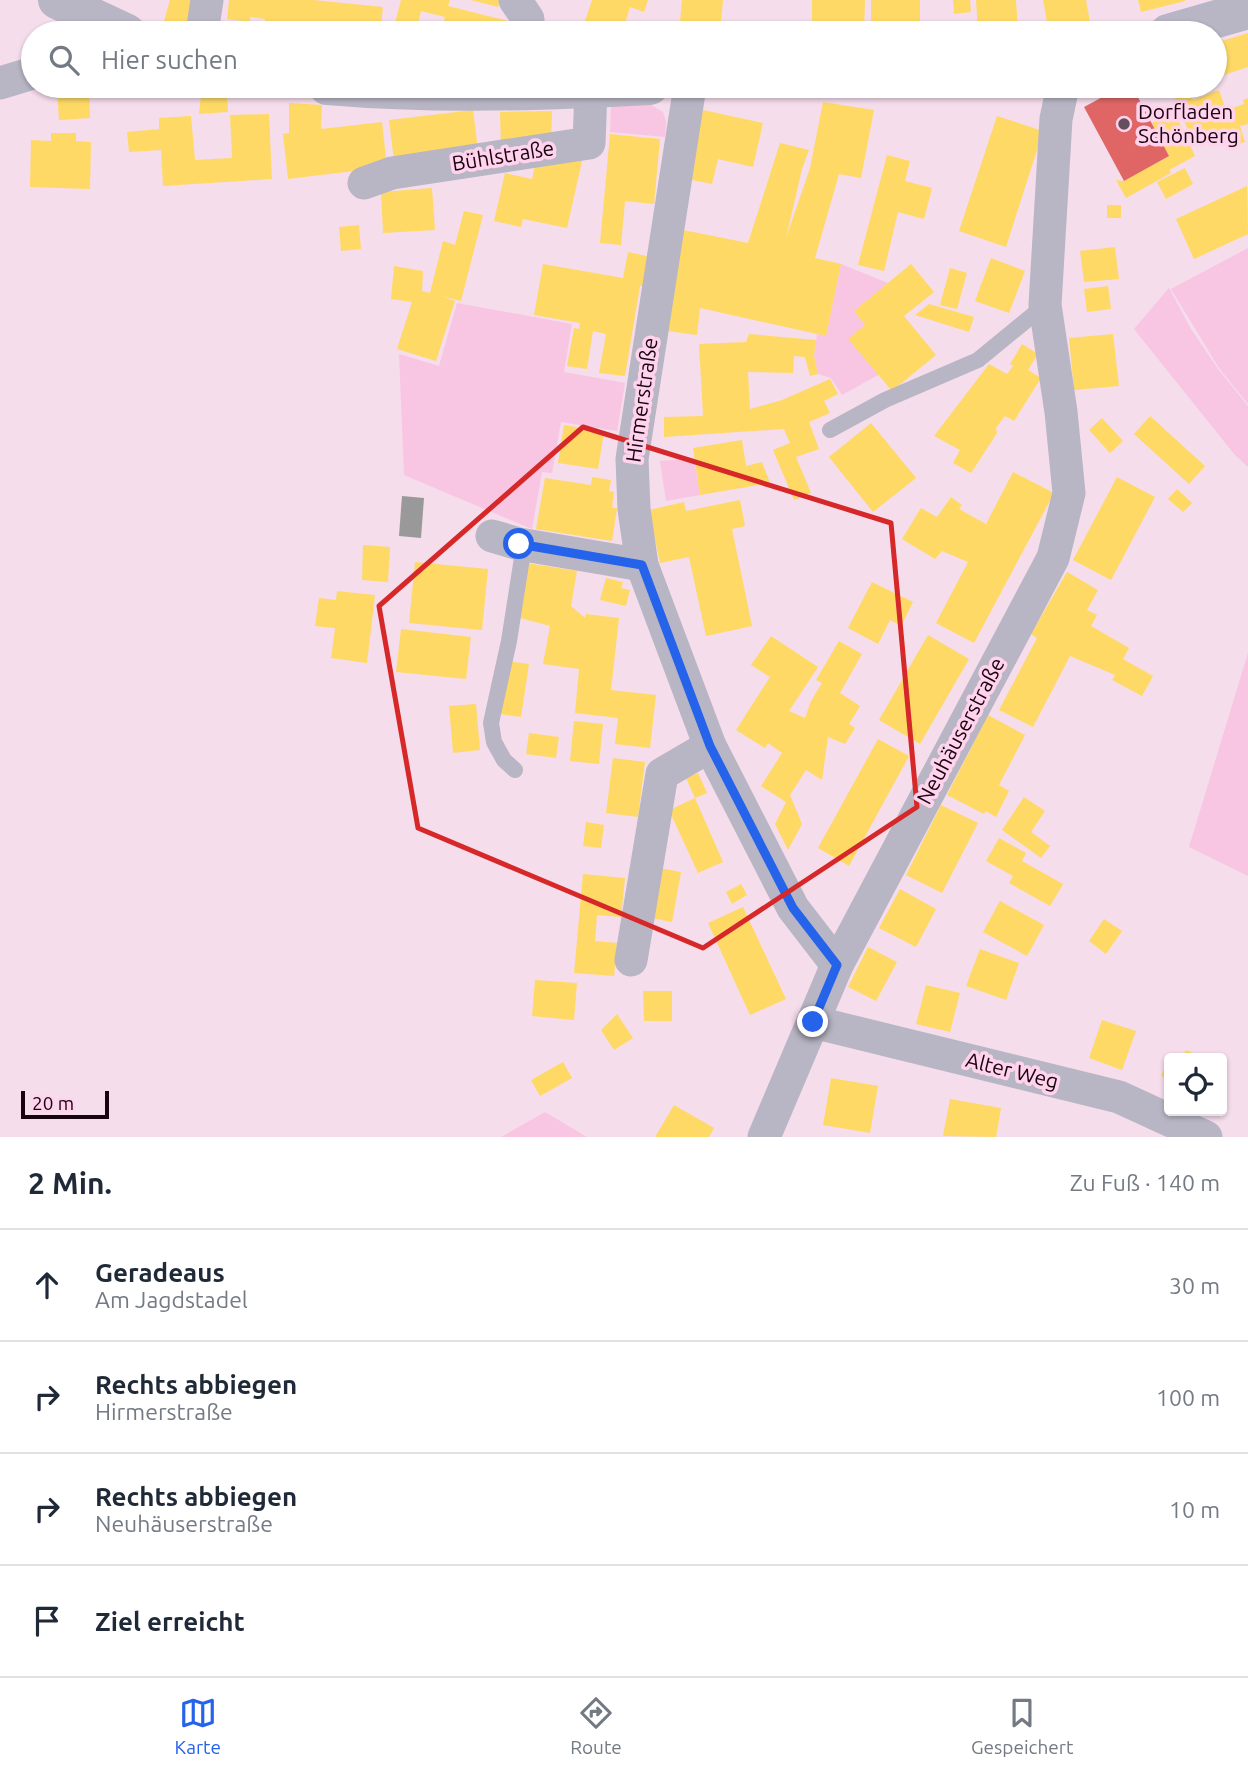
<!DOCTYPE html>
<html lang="de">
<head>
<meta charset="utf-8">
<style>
	:root { --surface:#fff; --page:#f2f2f3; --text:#1f2937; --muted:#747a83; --line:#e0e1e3; --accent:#2563eb }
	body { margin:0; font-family:Ubuntu,sans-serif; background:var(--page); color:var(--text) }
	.controls { position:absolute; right:21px; bottom:21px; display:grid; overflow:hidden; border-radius:7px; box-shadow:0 2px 5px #0004 }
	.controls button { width:63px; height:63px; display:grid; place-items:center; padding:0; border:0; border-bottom:2px solid var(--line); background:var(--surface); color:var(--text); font:35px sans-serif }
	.scale { position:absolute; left:21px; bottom:18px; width:88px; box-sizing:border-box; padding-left:7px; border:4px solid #190311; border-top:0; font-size:19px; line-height:24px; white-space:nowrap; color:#190311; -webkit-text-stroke:5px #ffd3ec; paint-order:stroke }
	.stop { position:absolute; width:21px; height:21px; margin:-16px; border:5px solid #2563eb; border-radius:50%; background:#fff }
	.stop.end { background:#2563eb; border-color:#fff; box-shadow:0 2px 7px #0008 }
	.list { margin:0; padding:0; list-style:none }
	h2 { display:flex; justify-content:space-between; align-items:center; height:91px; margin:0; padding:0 28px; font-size:30px }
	h2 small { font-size:23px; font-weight:400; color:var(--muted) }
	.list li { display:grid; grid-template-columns:46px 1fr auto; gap:21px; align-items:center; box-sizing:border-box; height:112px; padding:0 28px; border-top:2px solid var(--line) }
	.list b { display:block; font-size:26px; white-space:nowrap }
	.list p { margin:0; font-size:23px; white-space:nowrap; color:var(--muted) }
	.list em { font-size:23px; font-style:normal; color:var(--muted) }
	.icon { flex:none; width:38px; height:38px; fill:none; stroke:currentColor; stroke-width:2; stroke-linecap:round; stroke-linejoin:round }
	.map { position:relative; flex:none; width:1248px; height:1137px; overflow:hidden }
	.search { position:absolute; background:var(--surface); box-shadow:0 2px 5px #0004; left:21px; right:21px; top:21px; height:77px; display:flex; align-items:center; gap:18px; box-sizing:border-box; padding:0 24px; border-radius:38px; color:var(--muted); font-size:26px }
	.sheet { height:539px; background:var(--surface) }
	nav { display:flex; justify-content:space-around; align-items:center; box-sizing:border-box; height:98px; border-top:2px solid var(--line); background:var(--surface); font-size:19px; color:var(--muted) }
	nav a { display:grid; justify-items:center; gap:4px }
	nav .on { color:var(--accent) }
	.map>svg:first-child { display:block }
	.green { fill:#f8c5e3 }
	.homes { fill:#ffd966 }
	.shops { fill:#e06666 }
	.industry { fill:#999 }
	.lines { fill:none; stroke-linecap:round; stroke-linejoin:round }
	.service { stroke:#b8b5c5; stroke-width:16 }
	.minor { stroke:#b8b5c5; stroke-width:33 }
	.tertiary { stroke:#b8b5c5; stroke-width:38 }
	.route { stroke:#2563eb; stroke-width:9 }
	.marked { fill:none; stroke:#d62828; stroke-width:5; stroke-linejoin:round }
	.poi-dot { fill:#664f5d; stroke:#ffd3ec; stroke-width:2.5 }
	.labels { text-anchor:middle; stroke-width:7; stroke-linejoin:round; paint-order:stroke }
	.poi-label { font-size:21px; fill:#190311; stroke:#ffd3ec; text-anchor:start }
	.street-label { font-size:21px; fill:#190311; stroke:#ffd3ec }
</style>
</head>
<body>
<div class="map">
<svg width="1248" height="1137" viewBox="0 0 1248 1137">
	<rect width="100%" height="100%" fill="#f5ddeb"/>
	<g class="green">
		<path d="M649,104L663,112L666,122L665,137L610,132L611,106Z"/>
		<path d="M1248,248V404L1219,368L1171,289Z"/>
		<path d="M841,264L888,283L854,311L865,325L878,375L842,395L831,378L818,374L814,356L817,334L826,336Z"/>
		<path d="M1169,288L1191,329L1218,369L1248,406V467L1235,455L1134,329Z"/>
		<path d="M457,303L572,324L564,372L625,383L617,431L561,422L552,473L542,472L532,529L404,475L399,354L439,366Z"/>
		<path d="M694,458L700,495L666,501L660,461Z"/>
		<path d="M1248,653V876L1189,847Z"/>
		<path d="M545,1112L587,1137H501Z"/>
	</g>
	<g class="homes">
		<path d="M170,0H196L188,28L164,21Z"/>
		<path d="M229,0H313L383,7L380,33H264L265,19L250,17V22L227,19Z"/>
		<path d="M401,0H450L448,6L524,25L522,33H441L445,17L421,11L416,33L394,27Z"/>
		<path d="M471,0H500L498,7Z"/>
		<path d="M592,0H648L644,12L630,7L622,33H581Z"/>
		<path d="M682,0H723L720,33H679Z"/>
		<path d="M812,0H865L864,33H812Z"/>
		<rect x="871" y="0" width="49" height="33"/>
		<path d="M953,0H970L971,12L954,14Z"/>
		<path d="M976,0H1016L1018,33H978Z"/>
		<path d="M1043,0H1086L1092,33H1049Z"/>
		<path d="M1138,0H1185V1L1141,12Z"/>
		<path d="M534,25L563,27L562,33H533Z"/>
		<path d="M1248,33V67L1215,78V43Z"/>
		<path d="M57,86H89L90,118L59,120Z"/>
		<path d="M1219,90L1226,110L1244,104L1243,100L1248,98V124L1240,126L1245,142L1232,146L1226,129L1192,140L1175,98L1190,93L1193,100Z"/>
		<path d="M227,94L228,112L199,114L201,95Z"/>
		<path d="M823,102L874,110L861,178L839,174L815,258L841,264L826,336L700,308L697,335L667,331L683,230L748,243L780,143L809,150L802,169L786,238L810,168Z"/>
		<path d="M289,103L322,105L321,129L382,122L387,167L288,179L283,134L289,133Z"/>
		<path d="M473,110L479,158L395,169L389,120Z"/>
		<path d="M703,110L763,123L753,167L718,159L712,184L688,179Z"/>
		<path d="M552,111L551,144L501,148L500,112Z"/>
		<path d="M1174,111L1195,156L1169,170L1171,173L1126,198L1116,180L1123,181L1169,156L1152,123Z"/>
		<path d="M269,114L272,179L163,186L161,150L129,152L127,132L159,129V118L191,116L195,160L232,158L230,115Z"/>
		<path d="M997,116L1043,131L1006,247L959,231Z"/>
		<path d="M51,133H76V141L91,142L90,189L30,187L31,140L51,141Z"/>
		<path d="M610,134L660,139L654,204L625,201L621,245L600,243Z"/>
		<path d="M538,151L582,161L567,228L523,219L521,227L494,221L505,173L532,179Z"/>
		<path d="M887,155L910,161L905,181L932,188L924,219L898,212L884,271L858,265Z"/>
		<path d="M1185,168L1193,184L1166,199L1157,182Z"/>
		<path d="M1247,186L1248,234L1194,259L1176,219Z"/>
		<path d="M432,188L435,230L383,233L381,192Z"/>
		<rect x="1107" y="205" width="14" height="13"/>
		<path d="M464,211L483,215L461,301L441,296L455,301L436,361L397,349L412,302L391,299L394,266L423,271L422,291L430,293L443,241L455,245Z"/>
		<path d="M359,225L361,249L341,251L339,227Z"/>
		<path d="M1115,247L1119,279L1084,282L1080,251Z"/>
		<path d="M628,252L651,257L645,287L640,286L625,376L599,373L606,334L593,331L587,369L567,366L574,328L579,329L580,323L534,315L543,264L623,278Z"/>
		<path d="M991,258L1025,271L1009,313L975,301Z"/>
		<path d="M911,264L934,292L904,316L936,355L892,391L848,339L865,325L854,311Z"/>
		<path d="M950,268L967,273L957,309L940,305Z"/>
		<path d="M1108,286L1111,309L1087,312L1084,289Z"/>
		<path d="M929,304L974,317L969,332L915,315Z"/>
		<path d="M749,334L816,340L814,356L818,374L810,376L805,357L794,356L793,373L748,372L750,409L782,400L830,379L838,394L824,401L830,413L809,422L819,449L796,457L811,493L794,500L773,450L790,443L784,429L664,437V417L703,416L699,344L746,342Z"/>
		<path d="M1113,334L1119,386L1074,390L1069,338Z"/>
		<path d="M1022,344L1038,354L1028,370L1041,378L1014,421L1005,416L996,428L997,433L971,473L953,463L960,450L934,436L989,364L1007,374L1013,366L1010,364Z"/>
		<path d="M1150,416L1205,466L1189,484L1134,434Z"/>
		<path d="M1102,418L1123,441L1110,453L1089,430Z"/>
		<path d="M871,423L916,478L873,512L829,457Z"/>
		<path d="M564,425L604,432L598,469L558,463Z"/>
		<path d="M742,440L746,466L762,462L770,483L700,495L693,448Z"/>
		<path d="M1013,472L1054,493L974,643L936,623L968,562L942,551L935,559L902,539L921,508L937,517L951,497L962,505L959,509L986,524Z"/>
		<path d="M592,477L611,480L609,491L614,492L612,508H617L612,541L536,529L545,478L591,485Z"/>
		<path d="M1117,477L1155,497L1111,580L1073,560Z"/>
		<path d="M1177,489L1192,503L1183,512L1168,499Z"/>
		<path d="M740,500L745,526L732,529L752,626L706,636L689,557L660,563L649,510L684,502L686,511Z"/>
		<path d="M363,545L390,547L388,582L362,580Z"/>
		<path d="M415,562L488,569L482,630L409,623Z"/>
		<path d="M527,563L577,571L571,606L585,618L586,614L619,618L611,690L656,695L650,748L615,744L618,718L575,713L579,669L543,664L550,626L520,618Z"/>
		<path d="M1067,572L1098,590L1087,610L1097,615L1091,626L1129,648L1123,659L1153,676L1142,696L1112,680L1115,675L1070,656L1033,727L999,710L1037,638L1031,634Z"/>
		<path d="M606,578L623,582L621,588L630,590L626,606L600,600Z"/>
		<path d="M872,582L913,602L901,626L890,620L878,644L848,628Z"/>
		<path d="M337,591L375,595L367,663L331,658L335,628L315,626L319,598L336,600Z"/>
		<path d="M401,629L471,637L466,679L396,672Z"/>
		<path d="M928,635L969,659L920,744L879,720Z"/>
		<path d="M771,636L818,667L789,711L805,718L811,701L822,683L816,680L839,641L862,654L840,693L860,706L849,724L855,728L845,744L828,737L822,780L806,770L790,795L802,824L788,850L775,824L786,802L761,786L782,753L768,743L765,748L736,730L770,677L751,665Z"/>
		<path d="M507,661L529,664L521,717L500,714Z"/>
		<path d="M476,704L480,750L453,753L449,706Z"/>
		<path d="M988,715L1025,735L999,785L1009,791L996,817L986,811L984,814L947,795Z"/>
		<path d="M574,721L603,724L599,764L570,761Z"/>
		<path d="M529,733L559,737L556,758L526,754Z"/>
		<path d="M878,739L909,756L849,866L818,848Z"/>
		<path d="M613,758L645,762L638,817L606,813Z"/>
		<path d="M698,773L707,793L695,798L686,778Z"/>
		<path d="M1024,797L1045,811L1031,832L1050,846L1041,858L1002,830Z"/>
		<path d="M695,798L723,862L698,873L669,810Z"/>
		<path d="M941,805L978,823L942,893L906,875Z"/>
		<path d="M586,822L604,825L601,848L583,846Z"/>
		<path d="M999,838L1026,853L1022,861L1063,884L1050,906L1009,883L1013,876L986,861Z"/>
		<path d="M655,867L681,872L672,922L646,917Z"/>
		<path d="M583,874L625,878L621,917L597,915L595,941L617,943L614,976L574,973Z"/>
		<path d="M741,884L747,895L732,904L726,892Z"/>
		<path d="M900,889L936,909L916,947L879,928Z"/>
		<path d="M1000,901L1044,925L1027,956L983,932Z"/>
		<path d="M743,907L786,999L750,1015L708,923Z"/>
		<path d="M1104,919L1122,931L1106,954L1089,941Z"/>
		<path d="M868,947L897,962L876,1001L848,987Z"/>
		<path d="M980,949L1019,963L1006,1000L966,986Z"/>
		<path d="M535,980L577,983L574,1020L532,1016Z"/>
		<path d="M926,985L960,993L950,1032L916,1024Z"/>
		<path d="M643,991H672V1021H644Z"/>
		<path d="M617,1014L633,1038L614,1050L601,1030Z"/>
		<path d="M1102,1020L1136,1031L1122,1070L1089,1058Z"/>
		<path d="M1186,1050L1204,1058H1182Z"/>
		<path d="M1169,1058V1079L1161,1076Z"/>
		<path d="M563,1062L572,1078L540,1096L531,1080Z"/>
		<path d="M831,1078L878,1086L870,1133L823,1125Z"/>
		<path d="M950,1099L1001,1108L996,1137L943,1136Z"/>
		<path d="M674,1105L714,1128L709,1137H655Z"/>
	</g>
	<path class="shops" d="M1123,86H1132L1169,156L1124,181L1084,107Z"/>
	<path class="industry" d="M402,496L424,498L421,538L399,536Z"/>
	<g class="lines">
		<g class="service">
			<path d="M830,430L885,400L978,360L1045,305"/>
			<path d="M515,770L504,760L494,742L491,723L509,641L524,545"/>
		</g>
		<g class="minor">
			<path d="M515,0L528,19V33"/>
			<path d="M202,33L207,0"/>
			<path d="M0,83L33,73"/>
			<path d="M690,86L632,459L634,509L642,565L710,746L793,908L837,965"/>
			<path d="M364,183L392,173L589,143L591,90"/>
			<path d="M492,536L519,544L642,565"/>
			<path d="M631,960L662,774L710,746"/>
			<path d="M813,1022L1119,1097L1206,1137"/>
			<path d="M764,1137L837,965L1053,558L1069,493L1061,412L1045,305L1056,119L1063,86"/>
		</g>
		<g class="tertiary">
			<path d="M57,0L127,33"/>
			<path d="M1168,33L1248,10"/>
			<path d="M327,86C435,95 542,92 650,86"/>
		</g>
	</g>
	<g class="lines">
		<path class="route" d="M519,544L642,565L710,746L793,908L837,965L813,1022"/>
	</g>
	<path class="marked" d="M583,427L891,523L917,807L703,948L418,828L379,606Z"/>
	<circle class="poi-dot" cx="1124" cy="124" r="7"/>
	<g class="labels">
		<g class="poi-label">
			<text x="1138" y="119">Dorfladen<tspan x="1138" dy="24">Schönberg</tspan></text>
		</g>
		<g class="street-label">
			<text transform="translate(503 156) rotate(-9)" y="7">Bühlstraße</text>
			<text transform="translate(642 400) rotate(-82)" y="7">Hirmerstraße</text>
			<text transform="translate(961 731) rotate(-62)" y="7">Neuhäuserstraße</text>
			<text transform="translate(1012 1071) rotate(14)" y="7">Alter Weg</text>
		</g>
	</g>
</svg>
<div class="controls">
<button><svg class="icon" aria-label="locate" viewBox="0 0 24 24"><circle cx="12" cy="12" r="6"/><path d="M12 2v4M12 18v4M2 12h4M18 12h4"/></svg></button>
</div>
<div class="scale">20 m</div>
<div class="stop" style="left:519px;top:544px"></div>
<div class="stop end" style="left:813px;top:1022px"></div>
<div class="search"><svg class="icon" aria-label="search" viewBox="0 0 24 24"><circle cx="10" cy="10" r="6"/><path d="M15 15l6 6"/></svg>Hier suchen</div>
</div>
<section class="sheet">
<h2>2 Min.<small>Zu Fuß · 140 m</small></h2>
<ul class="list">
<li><svg class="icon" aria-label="ahead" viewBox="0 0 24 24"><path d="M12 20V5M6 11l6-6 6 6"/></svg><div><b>Geradeaus</b><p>Am Jagdstadel</p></div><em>30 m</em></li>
<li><svg class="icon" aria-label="right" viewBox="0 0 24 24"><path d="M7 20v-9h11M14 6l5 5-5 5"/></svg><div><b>Rechts abbiegen</b><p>Hirmerstraße</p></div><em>100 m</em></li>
<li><svg class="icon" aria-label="right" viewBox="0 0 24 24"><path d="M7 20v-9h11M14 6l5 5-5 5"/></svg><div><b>Rechts abbiegen</b><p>Neuhäuserstraße</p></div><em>10 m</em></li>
<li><svg class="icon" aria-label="arrive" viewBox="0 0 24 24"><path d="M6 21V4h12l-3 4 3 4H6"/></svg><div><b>Ziel erreicht</b></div></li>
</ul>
</section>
<nav>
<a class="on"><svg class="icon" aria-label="map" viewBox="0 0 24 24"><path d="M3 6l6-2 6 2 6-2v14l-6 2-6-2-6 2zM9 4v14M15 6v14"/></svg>Karte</a>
<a><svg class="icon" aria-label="directions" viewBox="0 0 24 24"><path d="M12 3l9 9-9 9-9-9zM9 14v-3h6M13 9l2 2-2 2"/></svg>Route</a>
<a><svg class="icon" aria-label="saved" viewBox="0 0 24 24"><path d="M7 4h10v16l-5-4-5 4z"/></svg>Gespeichert</a>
</nav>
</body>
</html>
